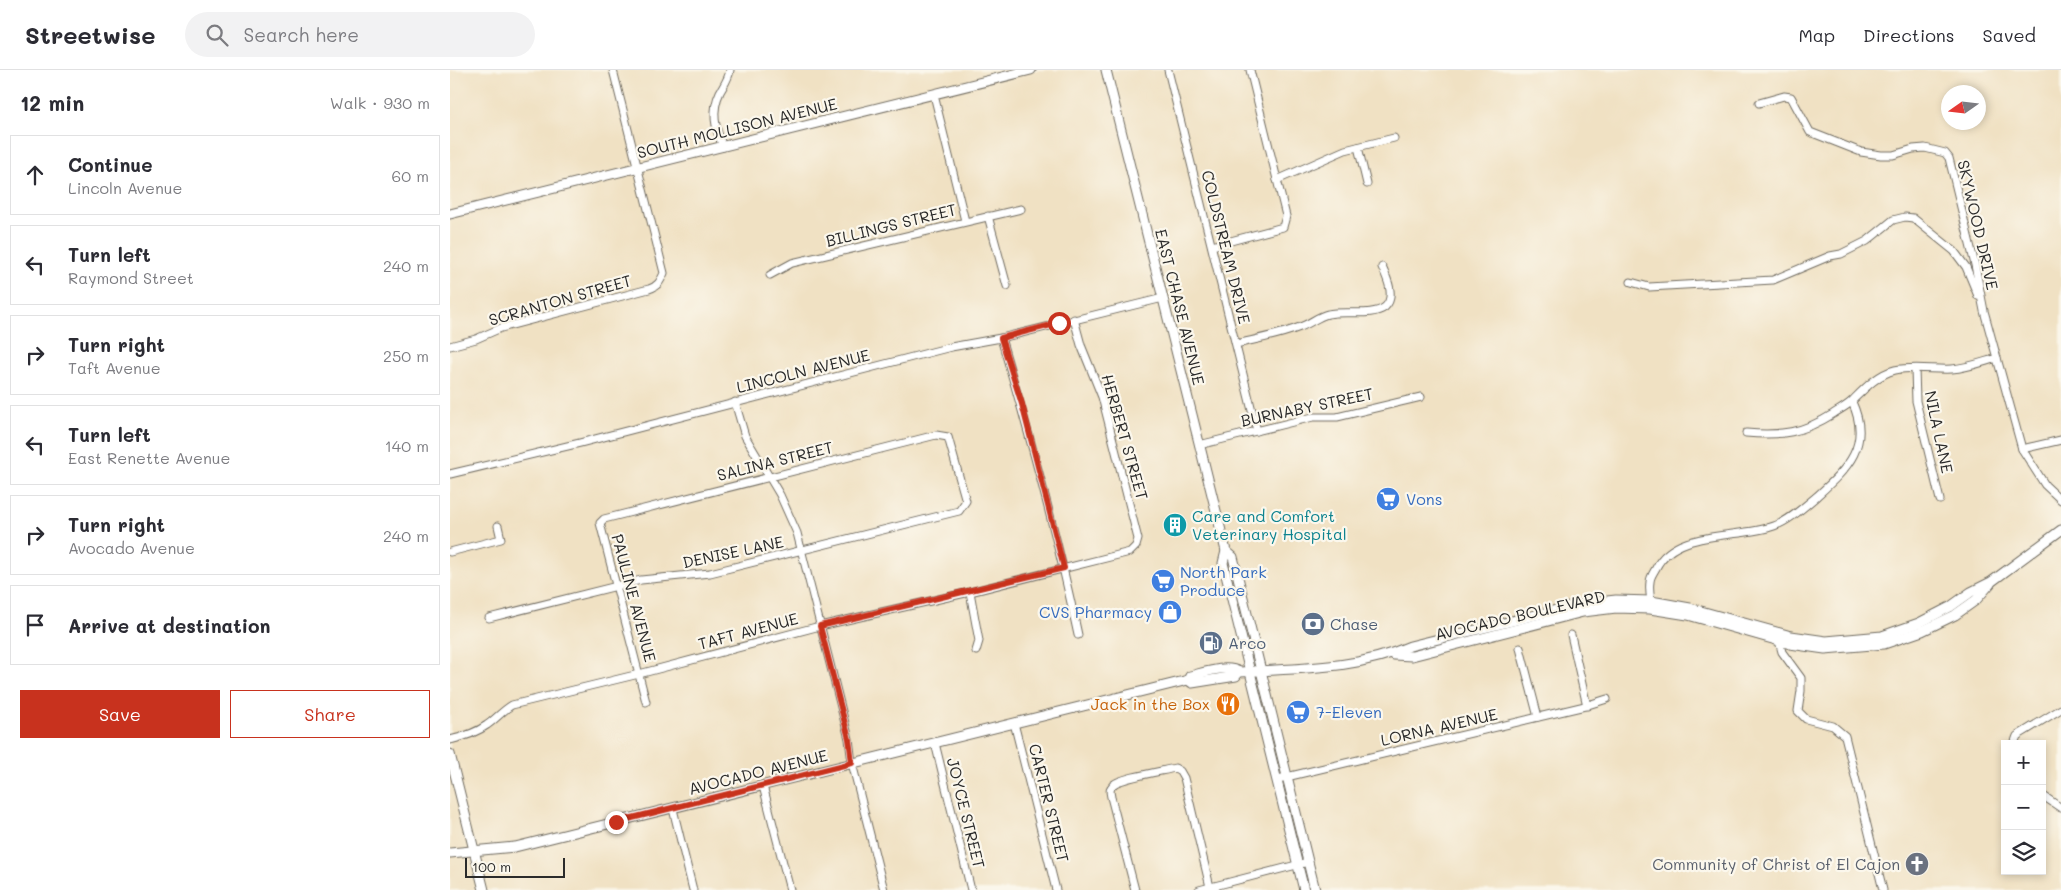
<!DOCTYPE html>
<html lang="en">
<head>
<meta charset="utf-8">
<style>
	:root { --surface:#fff; --page:#f2f2f3; --text:#2b2b33; --muted:#7c7c81; --line:#e1e1e2; --accent:#c8321e }
	body { margin:0; font-family:Mali,sans-serif; background:var(--page); color:var(--text) }
	.controls { position:absolute; right:15px; bottom:15px; display:grid; overflow:hidden; border-radius:0px; box-shadow:0 2px 8px #0003 }
	.controls button { width:45px; height:45px; display:grid; place-items:center; padding:0; border:0; border-bottom:1px solid var(--line); background:var(--surface); color:var(--text); font:25px sans-serif }
	.compass { position:absolute; left:1491px; top:15px; width:45px; height:45px; border-radius:50%; background:var(--surface); box-shadow:0 2px 8px #0003; rotate:256deg }
	.scale { position:absolute; left:15px; bottom:12px; width:100px; box-sizing:border-box; padding-left:5px; border:2px solid #2b2b2b; border-top:0; font-size:14px; line-height:18px; white-space:nowrap; color:#2b2b2b; -webkit-text-stroke:4px #fbf7ec; paint-order:stroke }
	.stop { position:absolute; width:15px; height:15px; margin:-11px; border:4px solid #c8321e; border-radius:50%; background:#fff }
	.stop.end { background:#c8321e; border-color:#fff; box-shadow:0 1px 5px #0008 }
	.list { margin:0; padding:0; list-style:none }
	h2 { display:flex; justify-content:space-between; align-items:center; height:65px; margin:0; padding:0 20px; font-size:21px }
	h2 small { font-size:16px; font-weight:400; color:var(--muted) }
	.list li { display:grid; grid-template-columns:32px 1fr auto; gap:15px; align-items:center; box-sizing:border-box; height:80px; margin:0 10px 10px; padding:0 10px; border:1px solid var(--line); border-radius:0px }
	.list b { display:block; font-size:19px; white-space:nowrap }
	.list p { margin:0; font-size:16px; white-space:nowrap; color:var(--muted) }
	.list em { font-size:16px; font-style:normal; color:var(--muted) }
	.actions { display:flex; gap:10px; padding:15px 20px }
	.actions a { flex:1; padding:11px 0; border:1px solid var(--accent); border-radius:0px; text-align:center; font-size:18px; color:var(--accent) }
	.actions .main { background:var(--accent); color:#fff }
	.icon { flex:none; width:28px; height:28px; fill:none; stroke:currentColor; stroke-width:2; stroke-linecap:round; stroke-linejoin:round }
	.map { position:relative; flex:none; width:1611px; height:820px; overflow:hidden }
	header { display:flex; align-items:center; gap:30px; box-sizing:border-box; height:70px; padding:0 25px; background:var(--surface); border-bottom:1px solid var(--line) }
	header strong { font-size:24px }
	nav { display:flex; gap:28px; margin-inline-start:auto; font-size:18px }
	.search { width:350px; height:45px; background:var(--page); display:flex; align-items:center; gap:12px; box-sizing:border-box; padding:0 18px; border-radius:28px; color:var(--muted); font-size:19px }
	main { display:flex }
	aside { flex:1; background:var(--surface) }
	.map>svg:first-child { display:block }
	.lines { fill:none; stroke-linecap:round; stroke-linejoin:round }
	.street-casing { stroke:#706b60; stroke-width:9 }
	.secondary-casing { stroke:#706b60; stroke-width:11 }
	.street { stroke:#fff; stroke-width:7 }
	.secondary { stroke:#fff; stroke-width:9 }
	.route { stroke:#c8321e; stroke-width:6 }
	.labels { text-anchor:middle; stroke-width:4.5; stroke-linejoin:round; paint-order:stroke }
	.street-label { font-size:16px; fill:#2b2b2b; stroke:#fbf7ec }
	.shop-label { font-size:16px; fill:#366cbe; stroke:#fbf7ec; text-anchor:start }
	.culture-label { font-size:16px; fill:#0d838f; stroke:#fbf7ec; text-anchor:start }
	.service-label { font-size:16px; fill:#4e5e75; stroke:#fbf7ec; text-anchor:start }
	.food-label { font-size:16px; fill:#c56008; stroke:#fbf7ec; text-anchor:end }
	.worship-label { font-size:16px; fill:#5b616d; stroke:#fbf7ec; text-anchor:end }
</style>
</head>
<body>
<header>
<strong>Streetwise</strong>
<div class="search"><svg class="icon" aria-label="search" viewBox="0 0 24 24"><circle cx="10" cy="10" r="6"/><path d="M15 15l6 6"/></svg>Search here</div>
<nav><a>Map</a><a>Directions</a><a>Saved</a></nav>
</header>
<main>
<aside>
<h2>12 min<small>Walk · 930 m</small></h2>
<ul class="list">
<li><svg class="icon" aria-label="ahead" viewBox="0 0 24 24"><path d="M12 20V5M6 11l6-6 6 6"/></svg><div><b>Continue</b><p>Lincoln Avenue</p></div><em>60 m</em></li>
<li><svg class="icon" aria-label="left" viewBox="0 0 24 24"><path d="M17 20v-9H6M10 6l-5 5 5 5"/></svg><div><b>Turn left</b><p>Raymond Street</p></div><em>240 m</em></li>
<li><svg class="icon" aria-label="right" viewBox="0 0 24 24"><path d="M7 20v-9h11M14 6l5 5-5 5"/></svg><div><b>Turn right</b><p>Taft Avenue</p></div><em>250 m</em></li>
<li><svg class="icon" aria-label="left" viewBox="0 0 24 24"><path d="M17 20v-9H6M10 6l-5 5 5 5"/></svg><div><b>Turn left</b><p>East Renette Avenue</p></div><em>140 m</em></li>
<li><svg class="icon" aria-label="right" viewBox="0 0 24 24"><path d="M7 20v-9h11M14 6l5 5-5 5"/></svg><div><b>Turn right</b><p>Avocado Avenue</p></div><em>240 m</em></li>
<li><svg class="icon" aria-label="arrive" viewBox="0 0 24 24"><path d="M6 21V4h12l-3 4 3 4H6"/></svg><div><b>Arrive at destination</b></div></li>
</ul>
<div class="actions"><a class="main">Save</a><a>Share</a></div>
</aside>
<div class="map">
<svg width="1611" height="820" viewBox="0 0 1611 820">
	<rect width="100%" height="100%" fill="#fbf7ec"/>
	<filter id="ink" filterUnits="userSpaceOnUse"><feTurbulence type="fractalNoise" baseFrequency=".02" numOctaves="2"/><feDisplacementMap in="SourceGraphic" scale="10" xChannelSelector="R" yChannelSelector="G"/><feConvolveMatrix kernelMatrix="1 2 1 2 8 2 1 2 1" color-interpolation-filters="sRGB"/></filter>
	<filter id="wash" filterUnits="userSpaceOnUse"><feTurbulence type="fractalNoise" baseFrequency=".0096" numOctaves="4" result="noise"/><feDisplacementMap in="SourceGraphic" scale="20" xChannelSelector="R" yChannelSelector="G"/><feGaussianBlur stdDeviation="1.12" result="paint"/><feColorMatrix in="noise" values="0 0 0 0 0 0 0 0 0 0 0 0 0 0 0 0 0 1.4 0 .05"/><feComposite in="paint" operator="in"/></filter>
	<g filter="url(#wash)">
		<rect width="100%" height="100%" fill="#f0e1c3"/>
	</g>
	<g filter="url(#ink)">
		<g class="lines">
			<g class="street-casing">
				<g id="street">
					<path d="M718,0L807,361"/>
					<path d="M484,25L515,151"/>
					<path d="M1309,33L1334,26L1341,27L1360,62L1411,82L1431,85H1443L1463,79L1475,78L1495,83L1499,88L1525,195L1534,241L1572,379L1595,415L1611,430"/>
					<path d="M273,77C265,58 261,41 270,22C274,15 279,8 280,0"/>
					<path d="M908,77L917,114"/>
					<path d="M827,110L895,80L944,68"/>
					<path d="M538,146L557,216"/>
					<path d="M762,176L833,157L836,146L800,0"/>
					<path d="M320,205L342,193L571,139"/>
					<path d="M1181,212L1199,217L1323,210L1380,186L1391,184L1417,171L1443,150L1455,147L1463,148L1504,181L1516,197L1528,226"/>
					<path d="M551,268C580,366 607,465 628,565"/>
					<path d="M786,274C807,269 830,265 850,257C860,254 868,246 878,244C894,240 923,247 935,237C946,227 937,208 932,197"/>
					<path d="M0,276L26,269L51,258L199,219C208,216 210,212 214,203L163,0"/>
					<path d="M1465,299L1466,331L1490,430"/>
					<path d="M285,332L295,366L330,425L347,463L399,669L402,693L434,820"/>
					<path d="M1296,363C1331,366 1353,363 1383,344C1389,340 1397,336 1402,331C1414,319 1428,304 1445,300C1463,296 1484,300 1502,299C1517,298 1533,292 1547,288"/>
					<path d="M749,375L863,347H887L971,327"/>
					<path d="M1572,379L1611,370"/>
					<path d="M0,404L130,373L501,277L551,268L713,228"/>
					<path d="M0,482L51,469L48,456"/>
					<path d="M520,522L529,571L526,581"/>
					<path d="M1201,531C1200,525 1199,518 1200,512C1200,507 1204,502 1206,498C1225,459 1288,469 1324,456C1339,451 1355,436 1367,426C1398,398 1422,375 1402,332"/>
					<path d="M39,548L191,510L260,503L509,441L516,431L498,367L486,365L154,449L150,453L196,632"/>
					<path d="M1121,565L1137,636"/>
					<path d="M1329,571L1332,582L1351,608V621L1348,641L1356,649L1383,656L1395,666L1433,820"/>
					<path d="M1070,578L1088,647"/>
					<path d="M564,653L606,820"/>
					<path d="M0,670C13,667 26,663 37,655C46,649 52,641 62,635L189,604L370,556L520,522L680,482L686,476L688,469L652,327L631,275L624,249"/>
					<path d="M485,673L521,820"/>
					<path d="M1564,674L1567,666L1611,639"/>
					<path d="M828,709L1135,636L1157,629"/>
					<path d="M313,716L340,820"/>
					<path d="M1592,725L1611,738"/>
					<path d="M223,739L243,820"/>
					<path d="M685,820L661,727C660,722 659,719 663,715C669,708 713,701 725,698L730,701L734,708L760,817"/>
					<path d="M749,820L858,792"/>
				</g>
			</g>
			<g class="secondary-casing">
				<g id="secondary">
					<path d="M656,0L776,481L783,487L865,820"/>
					<path d="M0,144L581,0"/>
					<path d="M776,481L773,493L854,820"/>
					<path d="M944,585L962,586L1133,542L1166,538L1200,539L1238,545L1340,574L1375,579L1434,574L1472,561L1505,545L1526,530L1540,514"/>
					<path d="M738,610L742,613L786,606L789,602"/>
					<path d="M0,684L34,820"/>
					<path d="M0,783L65,777L738,610L740,606C753,603 777,594 789,602C847,598 906,600 960,576L1131,534L1166,530L1201,531L1240,538L1341,566L1376,571L1432,566L1469,553L1500,537L1521,522L1541,512L1611,460"/>
				</g>
			</g>
			<use href="#street" class="street"/>
			<use href="#secondary" class="secondary"/>
		</g>
	</g>
	<g class="lines" filter="url(#ink)">
		<path class="route" d="M166,752L402,693L399,669L370,556L614,498L572,334L551,268L609,253"/>
	</g>
	<defs>
		<g id="supermarket-disc" transform="scale(1.25)"><circle r="9.5" fill="#3f7fe0" stroke="#fbf7ec"/><path d="M-6-5.5h2.5l.6 2H6L4.5 2H-2.5L-4.4-4H-6ZM-1.5 3.2a1.3 1.3 0 1 0 .1 0ZM3 3.2a1.3 1.3 0 1 0 .1 0Z" fill="#fff"/></g>
		<g id="building-disc" transform="scale(1.25)"><circle r="9.5" fill="#0f9aa8" stroke="#fbf7ec"/><path d="M-4-6H4V6H1V3H-1V6H-4ZM-2.5-4.3h1.7v1.8h-1.7ZM.8-4.3h1.7v1.8H.8ZM-2.5-1h1.7V.8h-1.7ZM.8-1h1.7V.8H.8Z" fill="#fff"/></g>
		<g id="shop-disc" transform="scale(1.25)"><circle r="9.5" fill="#3f7fe0" stroke="#fbf7ec"/><path d="M-5-2.5h2.3a2.7 3.5 0 0 1 5.4 0H5L5.5 6h-11ZM-1.5-2.5h3a1.5 2.3 0 0 0-3 0Z" fill="#fff"/></g>
		<g id="bank-disc" transform="scale(1.25)"><circle r="9.5" fill="#5c6f8a" stroke="#fbf7ec"/><path d="M-6-4H6V4H-6ZM0-2.3a2.3 2.3 0 1 0 0 4.6a2.3 2.3 0 1 0 0-4.6Z" fill="#fff"/></g>
		<g id="fuel-disc" transform="scale(1.25)"><circle r="9.5" fill="#5c6f8a" stroke="#fbf7ec"/><path d="M-5.5-6h7V0h2V4h1.3V-2.5L3-4.5l.8-.8L6-3V5H2.5V1h-1V6h-7ZM-4.2-4.7v3.2H.2V-4.7Z" fill="#fff"/></g>
		<g id="restaurant-disc" transform="scale(1.25)"><circle r="9.5" fill="#e8710a" stroke="#fbf7ec"/><path d="M-5-6h1v4h1v-4h1v4h1v-4h1v5L-1.5 .5V6h-2V.5L-5-1ZM5-6V6H3V1.5H1.5Q1.5-4 5-6Z" fill="#fff"/></g>
		<g id="church-disc" transform="scale(1.25)"><circle r="9.5" fill="#6b7280" stroke="#fbf7ec"/><path d="M-1.2-6h2.4v3.5h3.3v2.4h-3.3V6h-2.4V-.1h-3.3v-2.4h3.3Z" fill="#fff"/></g>
	</defs>
	<g fill-rule="evenodd">
		<use href="#supermarket-disc" x="938" y="429"/>
		<use href="#building-disc" x="725" y="455"/>
		<use href="#supermarket-disc" x="713" y="511"/>
		<use href="#shop-disc" x="720" y="542"/>
		<use href="#bank-disc" x="863" y="554"/>
		<use href="#fuel-disc" x="761" y="573"/>
		<use href="#restaurant-disc" x="778" y="634"/>
		<use href="#supermarket-disc" x="848" y="642"/>
		<use href="#church-disc" x="1467" y="794"/>
	</g>
	<g class="labels">
		<g class="street-label">
			<text transform="translate(287 58) rotate(-14)" y="6">SOUTH MOLLISON AVENUE</text>
			<text transform="translate(441 155) rotate(-14)" y="6">BILLINGS STREET</text>
			<text transform="translate(1528 155) rotate(77)" y="6">SKYWOOD DRIVE</text>
			<text transform="translate(776 177) rotate(76)" y="6">COLDSTREAM DRIVE</text>
			<text transform="translate(110 230) rotate(-16)" y="6">SCRANTON STREET</text>
			<text transform="translate(730 237) rotate(76)" y="6">EAST CHASE AVENUE</text>
			<text transform="translate(353 301) rotate(-14)" y="6">LINCOLN AVENUE</text>
			<text transform="translate(857 337) rotate(-12)" y="6">BURNABY STREET</text>
			<text transform="translate(1489 362) rotate(78)" y="6">NILA LANE</text>
			<text transform="translate(675 367) rotate(74)" y="6">HERBERT STREET</text>
			<text transform="translate(325 391) rotate(-14)" y="6">SALINA STREET</text>
			<text transform="translate(283 482) rotate(-12)" y="6">DENISE LANE</text>
			<text transform="translate(184 528) rotate(75)" y="6">PAULINE AVENUE</text>
			<text transform="translate(1070 545) rotate(-13)" y="6">AVOCADO BOULEVARD</text>
			<text transform="translate(298 561) rotate(-15)" y="6">TAFT AVENUE</text>
			<text transform="translate(989 657) rotate(-13)" y="6">LORNA AVENUE</text>
			<text transform="translate(308 702) rotate(-14)" y="6">AVOCADO AVENUE</text>
			<text transform="translate(599 733) rotate(76)" y="6">CARTER STREET</text>
			<text transform="translate(516 743) rotate(76)" y="6">JOYCE STREET</text>
		</g>
		<g class="shop-label">
			<text x="956" y="435">Vons</text>
			<text x="730" y="508">North Park<tspan x="730" dy="18">Produce</tspan></text>
			<text x="702" y="548" text-anchor="end">CVS Pharmacy</text>
			<text x="866" y="648">7-Eleven</text>
		</g>
		<g class="culture-label">
			<text x="742" y="452">Care and Comfort<tspan x="742" dy="18">Veterinary Hospital</tspan></text>
		</g>
		<g class="service-label">
			<text x="880" y="560">Chase</text>
			<text x="778" y="579">Arco</text>
		</g>
		<g class="food-label">
			<text x="760" y="640">Jack in the Box</text>
		</g>
		<g class="worship-label">
			<text x="1450" y="800">Community of Christ of El Cajon</text>
		</g>
	</g>
</svg>
<div class="controls">
<button>+</button>
<button>−</button>
<button><svg class="icon" aria-label="layers" viewBox="0 0 24 24"><path d="M12 4l9 5-9 5-9-5zM3 14l9 5 9-5"/></svg></button>
</div>
<svg class="compass" viewBox="-18 -18 36 36"><path d="M0-13l5 13h-10z" fill="#e53935"/><path d="M0 13l5-13h-10z" fill="#7c7c81"/></svg>
<div class="scale">100 m</div>
<div class="stop" style="left:609px;top:253px"></div>
<div class="stop end" style="left:166px;top:752px"></div>
</div>
</main>
</body>
</html>
